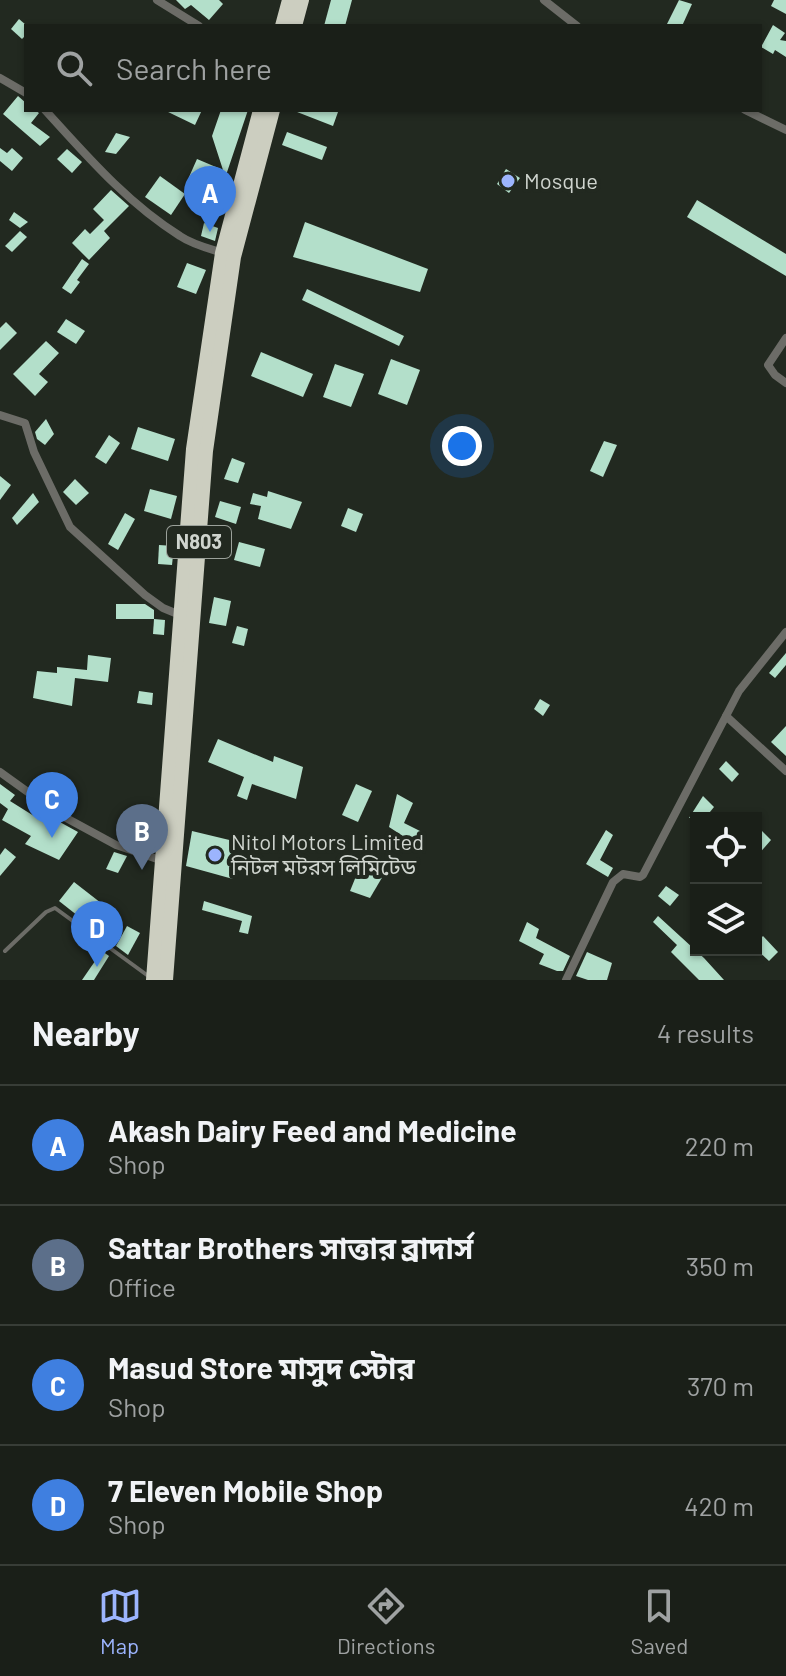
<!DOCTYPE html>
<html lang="en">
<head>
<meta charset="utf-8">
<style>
	:root { --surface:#1a1f18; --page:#232721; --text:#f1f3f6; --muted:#9fa2a2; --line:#383d37; --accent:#9cb4fd }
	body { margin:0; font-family:Barlow,"Noto Sans Bengali",sans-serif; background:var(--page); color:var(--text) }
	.controls { position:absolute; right:24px; bottom:24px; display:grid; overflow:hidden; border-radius:0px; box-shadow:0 2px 6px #0004 }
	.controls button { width:72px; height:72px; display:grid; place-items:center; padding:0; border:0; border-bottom:2px solid var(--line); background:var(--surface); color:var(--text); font:40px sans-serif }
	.you { position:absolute; left:462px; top:446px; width:28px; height:28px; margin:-20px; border:6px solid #fff; border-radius:50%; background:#1a73e8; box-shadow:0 0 0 12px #1a73e833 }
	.badge { display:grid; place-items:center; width:52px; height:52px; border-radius:50%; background:var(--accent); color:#fff; font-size:26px; font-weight:700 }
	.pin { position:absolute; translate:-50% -66px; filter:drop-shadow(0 2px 4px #0008) }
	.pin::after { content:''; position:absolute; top:42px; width:28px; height:24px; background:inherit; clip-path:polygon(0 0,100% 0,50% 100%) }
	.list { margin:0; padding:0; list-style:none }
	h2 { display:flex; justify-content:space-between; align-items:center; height:104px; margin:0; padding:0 32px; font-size:34px }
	h2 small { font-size:26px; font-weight:400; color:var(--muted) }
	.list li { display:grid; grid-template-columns:52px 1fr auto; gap:24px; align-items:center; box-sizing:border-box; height:120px; padding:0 32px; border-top:2px solid var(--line) }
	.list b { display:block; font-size:30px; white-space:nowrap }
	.list p { margin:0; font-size:26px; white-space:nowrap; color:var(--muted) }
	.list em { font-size:26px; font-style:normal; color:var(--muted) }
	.icon { flex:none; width:44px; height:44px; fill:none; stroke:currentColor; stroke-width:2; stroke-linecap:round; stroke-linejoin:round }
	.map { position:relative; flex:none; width:786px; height:980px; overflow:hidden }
	.search { position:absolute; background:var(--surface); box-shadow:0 2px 6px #0004; left:24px; right:24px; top:24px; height:88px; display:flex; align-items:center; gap:20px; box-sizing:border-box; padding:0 28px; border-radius:0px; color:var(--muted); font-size:30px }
	.sheet { height:584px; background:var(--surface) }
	nav { display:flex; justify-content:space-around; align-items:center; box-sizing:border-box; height:112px; border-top:2px solid var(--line); background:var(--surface); font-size:22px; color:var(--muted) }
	nav a { display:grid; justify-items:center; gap:4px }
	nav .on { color:var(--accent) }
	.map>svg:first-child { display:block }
	.building { fill:#b3dfca }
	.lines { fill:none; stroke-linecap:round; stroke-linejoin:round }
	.lane { stroke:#6c6c67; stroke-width:4 }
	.street { stroke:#6c6c67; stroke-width:8 }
	.highway { stroke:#cccec0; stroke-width:14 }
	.poi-dot { fill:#9cb4fd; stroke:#222920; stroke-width:3 }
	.labels { text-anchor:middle; stroke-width:8; stroke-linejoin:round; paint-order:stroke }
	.shield { fill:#222920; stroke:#9ba19a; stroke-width:2 }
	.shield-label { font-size:20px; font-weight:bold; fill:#cfd4ce }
	.poi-label { font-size:22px; fill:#cfd4ce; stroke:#222920; text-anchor:start }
</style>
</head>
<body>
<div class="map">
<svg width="786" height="980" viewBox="0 0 786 980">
	<rect width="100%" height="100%" fill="#222920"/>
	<g class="building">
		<path d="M176,0H219L223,4L209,20L191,5L185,9Z"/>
		<path d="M331,0H352L345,26H324Z"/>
		<path d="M679,0L692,4L682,26H666Z"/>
		<path d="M774,0H786V14L771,6Z"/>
		<path d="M19,19L26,25V35L22,39L11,29Z"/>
		<path d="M773,25L785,33L780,40L786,41V57L775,50L773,54L761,47Z"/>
		<path d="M18,96L26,103V110H35L39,113L31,123L50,137L40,146L3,114Z"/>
		<path d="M164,110H202L195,125Z"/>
		<path d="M221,110H248L221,190L189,177L197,159L223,170L212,136Z"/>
		<path d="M292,110H332L338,112L333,126Z"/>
		<path d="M287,132L327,147L322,160L282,145Z"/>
		<path d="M116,133L130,137L116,154L105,152Z"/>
		<path d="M0,148L7,153L12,148L23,158L12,171L0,161Z"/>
		<path d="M67,149L82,162L72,173L57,159Z"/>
		<path d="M506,169L520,178L509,193L497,184Z"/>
		<path d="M160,176L185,194L171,215L145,197Z"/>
		<path d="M111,190L129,206L104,231L110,238L89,260L72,243L85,229L90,234L104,220L93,209Z"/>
		<path d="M697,200L786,254V276L687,217Z"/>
		<path d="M14,212L28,222L20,228L9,220Z"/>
		<path d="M305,222L428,269L420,292L293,257Z"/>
		<path d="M204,223L218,228L215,241L201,236Z"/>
		<path d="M20,231L27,237L12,252L5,246Z"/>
		<path d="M82,259L89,264L77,280L80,282L71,294L62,288Z"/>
		<path d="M187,263L206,270L196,294L177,287Z"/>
		<path d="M307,289L404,336L399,346L302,300Z"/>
		<path d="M66,319L85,331L76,344L57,332Z"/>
		<path d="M6,322L17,333L0,350V328Z"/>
		<path d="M46,341L59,353L39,374L48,382L35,396L13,374Z"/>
		<path d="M261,352L313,374L303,397L251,376Z"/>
		<path d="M391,359L420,370L407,405L378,394Z"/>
		<path d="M335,364L364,374L351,407L323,397Z"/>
		<path d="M46,419L54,434L45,445L37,439L35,432Z"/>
		<path d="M138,427L175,439L168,461L131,449Z"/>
		<path d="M109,435L120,443L106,464L95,457Z"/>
		<path d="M604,441L617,445L603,477L590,471Z"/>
		<path d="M232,458L245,463L238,483L224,479Z"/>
		<path d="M0,476L11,485L0,500Z"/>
		<path d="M75,479L89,493L76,505L63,492Z"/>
		<path d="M150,489L177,496L171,519L144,511Z"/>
		<path d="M268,491L302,502L291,529L258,519L261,506L250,504L253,493L267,497Z"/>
		<path d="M33,493L39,502L17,525L12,518Z"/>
		<path d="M220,501L241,507L236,524L215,517Z"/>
		<path d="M348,508L363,514L356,532L341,526Z"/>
		<path d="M125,513L135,519L118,550L108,544Z"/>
		<path d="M239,542L265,549L260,567L234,560Z"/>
		<path d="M159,545L174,546L172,565L158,564Z"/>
		<path d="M214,597L231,601L226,626L209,623Z"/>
		<path d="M116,604H145L154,610V619H116Z"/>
		<path d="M154,619L165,620L164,635L153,634Z"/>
		<path d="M237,626L248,629L244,646L232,643Z"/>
		<path d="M786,653V665L775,678L769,673Z"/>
		<path d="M88,655L111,658L108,682L75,678L72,706L33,698L37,671L57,673V667L87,670Z"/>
		<path d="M139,691L153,693L152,705L137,703Z"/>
		<path d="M540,699L550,705L543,716L534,709Z"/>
		<path d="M786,726V756L771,742Z"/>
		<path d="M218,739L273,762L274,756L303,767L296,799L252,784L247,800L237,796L244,777L208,762Z"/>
		<path d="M726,761L739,774L732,782L719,769Z"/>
		<path d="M0,784L15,795L10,801L42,821L47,815L78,832L59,860L25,844L31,836L2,820L8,809L0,803Z"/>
		<path d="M356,784L372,791L358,822L342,815Z"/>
		<path d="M397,794L413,803L404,823L426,834L420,847L389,827Z"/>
		<path d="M703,796L714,807L705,818H689Z"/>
		<path d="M606,830L613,835L600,860L613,868L608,877L586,864Z"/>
		<path d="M192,831L246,844L233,879L186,866Z"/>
		<path d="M762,831L771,840L756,857V839Z"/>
		<path d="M5,848L16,857L0,876V855Z"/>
		<path d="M114,852L127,856L118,873L106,869Z"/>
		<path d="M363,859L390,864L370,898L350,891Z"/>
		<path d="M74,882L101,903L92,927L59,901Z"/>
		<path d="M666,886L679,895L670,906L658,896Z"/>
		<path d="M204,901L252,916L248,934L239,932L242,921L202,910Z"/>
		<path d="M658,916L704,958L724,980H699L671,952L677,945L653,922Z"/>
		<path d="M527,922L539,929L536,938L570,956L563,971H557L539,964L544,954L519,941Z"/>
		<path d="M127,926L140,933L128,955L116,946Z"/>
		<path d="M763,936L778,952L769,961L756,949V943Z"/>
		<path d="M102,951L109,956L94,980H82Z"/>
		<path d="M587,952L612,963L607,980H588L576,976Z"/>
	</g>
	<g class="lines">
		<path class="lane" d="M5,951L46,912L55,908L151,978"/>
		<g class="street">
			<path d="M157,0L199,26"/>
			<path d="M544,0L577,26"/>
			<path d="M0,78L26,93"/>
			<path d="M45,110C86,155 127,203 180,236C193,245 211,249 226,254"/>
			<path d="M745,110L786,130"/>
			<path d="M786,338L768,365L775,375L786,383"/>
			<path d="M0,415L25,423L34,452L70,527L145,595L163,608L180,615"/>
			<path d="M786,632L739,691L726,716L786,771"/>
			<path d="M0,772L57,813L116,845L163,861"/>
			<path d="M566,980L613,882L623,874L640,877L643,875L726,716"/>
		</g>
		<g class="highway">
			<path d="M282,26L289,0"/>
			<path d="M295,26L302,0"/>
			<path d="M153,980L193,449L222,253L260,110"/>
			<path d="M166,980L206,451L234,257L273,110"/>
		</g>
	</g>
	<g class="poi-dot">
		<circle cx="508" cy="181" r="8"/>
		<circle cx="215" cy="855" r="8"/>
	</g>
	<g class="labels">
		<rect class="shield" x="167" y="526" width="64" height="32" rx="6"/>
		<g class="shield-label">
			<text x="199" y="549">N803</text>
		</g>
		<g class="poi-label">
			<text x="524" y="189">Mosque</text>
			<text x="231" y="850">Nitol Motors Limited<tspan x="231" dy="25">নিটল মটরস লিমিটেড</tspan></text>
		</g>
	</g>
</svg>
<div class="controls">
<button><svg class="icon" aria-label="locate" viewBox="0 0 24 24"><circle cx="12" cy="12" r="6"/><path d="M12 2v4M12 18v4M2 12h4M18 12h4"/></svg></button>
<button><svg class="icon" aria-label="layers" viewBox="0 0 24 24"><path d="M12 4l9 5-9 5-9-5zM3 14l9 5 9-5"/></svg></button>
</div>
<div class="you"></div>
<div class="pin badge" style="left:210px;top:232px;background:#3f7fe0">A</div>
<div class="pin badge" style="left:142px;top:870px;background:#5c6f8a">B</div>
<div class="pin badge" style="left:52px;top:838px;background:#3f7fe0">C</div>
<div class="pin badge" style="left:97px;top:967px;background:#3f7fe0">D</div>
<div class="search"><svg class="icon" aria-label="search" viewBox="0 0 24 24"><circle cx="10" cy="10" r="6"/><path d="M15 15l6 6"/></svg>Search here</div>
</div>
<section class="sheet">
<h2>Nearby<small>4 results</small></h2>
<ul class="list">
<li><span class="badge" style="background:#3f7fe0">A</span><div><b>Akash Dairy Feed and Medicine</b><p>Shop</p></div><em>220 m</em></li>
<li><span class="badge" style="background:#5c6f8a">B</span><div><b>Sattar Brothers সাত্তার ব্রাদার্স</b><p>Office</p></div><em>350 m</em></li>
<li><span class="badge" style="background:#3f7fe0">C</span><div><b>Masud Store মাসুদ স্টোর</b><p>Shop</p></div><em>370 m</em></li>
<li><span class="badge" style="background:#3f7fe0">D</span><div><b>7 Eleven Mobile Shop</b><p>Shop</p></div><em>420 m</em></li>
</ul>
</section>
<nav>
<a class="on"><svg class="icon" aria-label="map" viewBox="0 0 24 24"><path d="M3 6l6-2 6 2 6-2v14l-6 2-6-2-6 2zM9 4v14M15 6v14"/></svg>Map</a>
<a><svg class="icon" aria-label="directions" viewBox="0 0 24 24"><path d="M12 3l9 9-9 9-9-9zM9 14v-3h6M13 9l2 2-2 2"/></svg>Directions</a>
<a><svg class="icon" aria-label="saved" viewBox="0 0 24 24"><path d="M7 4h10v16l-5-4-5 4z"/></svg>Saved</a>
</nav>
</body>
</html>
